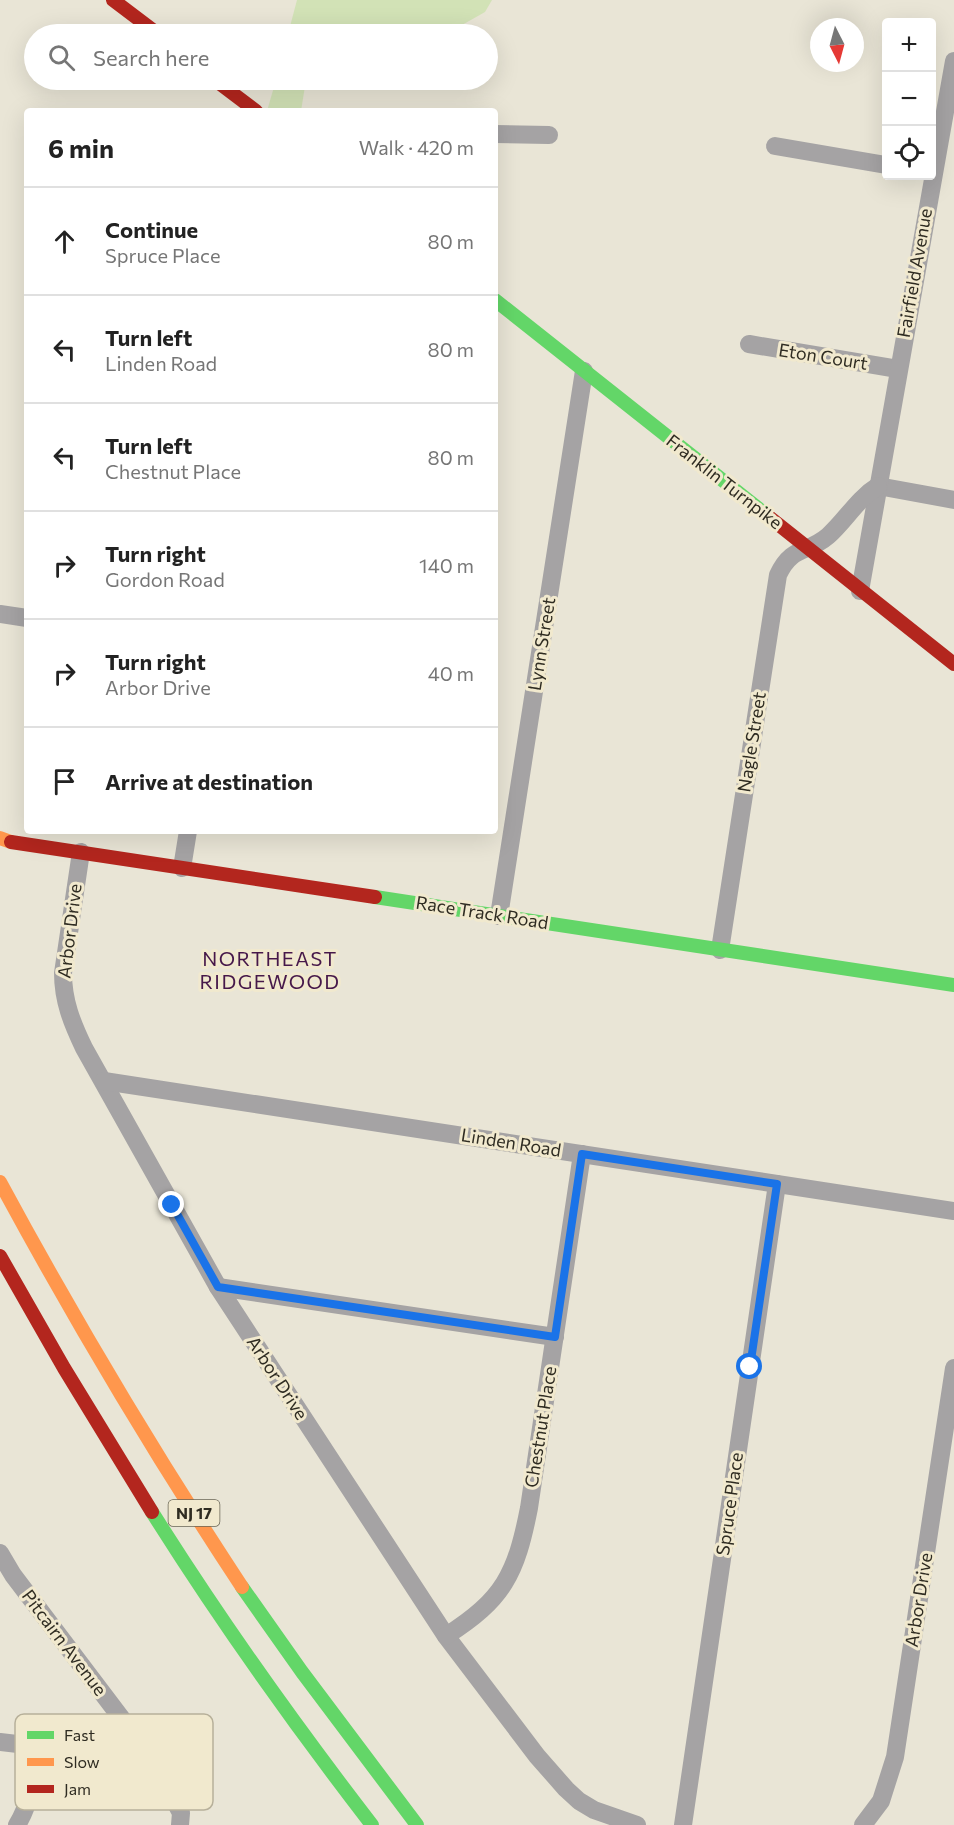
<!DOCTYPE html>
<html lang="en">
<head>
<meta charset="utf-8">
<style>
	:root { --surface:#fff; --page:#f6f6f6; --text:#222; --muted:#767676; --line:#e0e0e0 }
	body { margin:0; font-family:Commissioner,sans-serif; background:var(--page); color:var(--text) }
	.controls { position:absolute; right:18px; top:18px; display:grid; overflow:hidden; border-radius:6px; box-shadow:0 6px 24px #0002 }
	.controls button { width:54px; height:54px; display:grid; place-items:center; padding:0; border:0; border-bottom:2px solid var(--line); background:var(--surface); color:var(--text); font:30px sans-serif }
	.compass { position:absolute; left:810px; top:18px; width:54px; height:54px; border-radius:50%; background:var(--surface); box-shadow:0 6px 24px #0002; rotate:174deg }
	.stop { position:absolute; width:18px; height:18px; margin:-14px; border:4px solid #1a73e8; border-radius:50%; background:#fff }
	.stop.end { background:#1a73e8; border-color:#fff; box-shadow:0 2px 6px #0008 }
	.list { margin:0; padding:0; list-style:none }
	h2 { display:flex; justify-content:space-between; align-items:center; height:78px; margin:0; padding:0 24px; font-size:26px }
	h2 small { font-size:20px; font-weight:400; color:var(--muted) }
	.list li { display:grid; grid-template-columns:39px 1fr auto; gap:18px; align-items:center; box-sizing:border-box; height:108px; padding:0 24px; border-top:2px solid var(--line) }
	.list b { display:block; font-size:22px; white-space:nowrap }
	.list p { margin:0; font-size:20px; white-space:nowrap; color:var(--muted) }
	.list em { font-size:20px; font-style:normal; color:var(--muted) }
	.icon { flex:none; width:33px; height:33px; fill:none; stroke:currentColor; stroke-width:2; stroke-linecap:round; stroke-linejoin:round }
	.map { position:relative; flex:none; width:954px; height:1825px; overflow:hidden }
	.search { position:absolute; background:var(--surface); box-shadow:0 6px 24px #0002; left:24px; top:24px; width:474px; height:66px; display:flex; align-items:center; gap:15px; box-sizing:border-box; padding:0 21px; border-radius:33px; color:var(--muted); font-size:22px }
	.panel { position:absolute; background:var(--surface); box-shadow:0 6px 24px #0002; left:24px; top:108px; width:474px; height:726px; border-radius:6px }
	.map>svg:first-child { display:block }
	.green { fill:#d2e2b6 }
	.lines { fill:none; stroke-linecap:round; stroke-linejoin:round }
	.street { stroke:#a5a3a4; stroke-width:18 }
	.fast { stroke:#63d668; stroke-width:14 }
	.slow { stroke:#ff974d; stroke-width:14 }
	.jam { stroke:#b3261e; stroke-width:14 }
	.route { stroke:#1a73e8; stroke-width:8 }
	.labels { text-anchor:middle; stroke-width:6; stroke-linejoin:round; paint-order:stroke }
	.shield { fill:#f1e9ce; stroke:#696556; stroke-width:1.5 }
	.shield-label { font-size:16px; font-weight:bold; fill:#2f2c22 }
	.street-label { font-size:18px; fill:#2f2c22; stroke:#f1e9ce }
	.neighbourhood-label { font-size:20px; letter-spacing:1.5px; fill:#46184a; stroke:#f1e9ce }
	.key { fill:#f1e9ce; stroke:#b7b09a; stroke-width:1.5 }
	.key-label { font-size:16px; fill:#2f2c22 }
</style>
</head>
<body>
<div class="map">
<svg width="954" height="1825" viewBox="0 0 954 1825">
	<rect width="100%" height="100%" fill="#e9e5d6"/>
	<g class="green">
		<path d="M297,0H492L485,12L446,34H288Z"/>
		<path d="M276,80H306L301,111H267Z"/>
	</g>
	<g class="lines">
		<g class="street">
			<path d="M495,134L549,135"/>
			<path d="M775,146L886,165"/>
			<path d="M749,344L898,369"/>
			<path d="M878,486L954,500"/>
			<path d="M860,591L954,61"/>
			<path d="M0,614L27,618"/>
			<path d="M81,852L63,973C63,1001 72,1023 84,1048L218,1287L446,1636L537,1756L566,1789L579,1801L594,1810L637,1825"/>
			<path d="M182,868L188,831"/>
			<path d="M499,916L584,371"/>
			<path d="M720,950L778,575C792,545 807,554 828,536C846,520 857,499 878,486"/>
			<path d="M104,1081L954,1211"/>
			<path d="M218,1287L555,1337"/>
			<path d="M0,1553L13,1575L153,1760L181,1813L180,1825"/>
			<path d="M446,1636C504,1599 516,1574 529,1508L582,1154"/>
			<path d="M0,1742L153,1760"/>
			<path d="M17,1825C32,1801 33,1774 37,1746"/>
			<path d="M683,1825L777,1184"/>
			<path d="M863,1825L881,1801L895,1757L954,1368"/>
		</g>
		<g class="fast">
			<path d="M495,300L769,517"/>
			<path d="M375,897L954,985"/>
			<path d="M152,1512C220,1620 294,1724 372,1825"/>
			<path d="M242,1587L302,1672L417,1825"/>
		</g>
		<g class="slow">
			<path d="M0,838L11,842"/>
			<path d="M0,1182C75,1321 155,1455 242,1587"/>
		</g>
		<g class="jam">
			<path d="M113,0L158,34"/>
			<path d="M215,80L256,111"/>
			<path d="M769,517L954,664"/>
			<path d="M11,842L375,897"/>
			<path d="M0,1256L64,1368L152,1512"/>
		</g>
	</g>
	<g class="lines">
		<path class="route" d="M172,1205L218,1287L555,1337L582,1154L777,1184L750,1367"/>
	</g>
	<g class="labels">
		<rect class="shield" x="168.5" y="1500" width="51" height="26" rx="4.5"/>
		<g class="shield-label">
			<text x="194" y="1519">NJ 17</text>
		</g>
		<g class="street-label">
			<text transform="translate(915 273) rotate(-80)" y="6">Fairfield Avenue</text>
			<text transform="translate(823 357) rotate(9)" y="6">Eton Court</text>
			<text transform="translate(724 482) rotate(38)" y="6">Franklin Turnpike</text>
			<text transform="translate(542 644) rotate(-81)" y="6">Lynn Street</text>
			<text transform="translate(752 742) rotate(-81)" y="6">Nagle Street</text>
			<text transform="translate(482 913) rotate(9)" y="6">Race Track Road</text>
			<text transform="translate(70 931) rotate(-83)" y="6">Arbor Drive</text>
			<text transform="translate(511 1143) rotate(9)" y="6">Linden Road</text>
			<text transform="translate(277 1378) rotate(57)" y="6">Arbor Drive</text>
			<text transform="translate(541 1427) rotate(-81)" y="6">Chestnut Place</text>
			<text transform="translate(730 1504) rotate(-82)" y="6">Spruce Place</text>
			<text transform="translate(919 1600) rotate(-81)" y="6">Arbor Drive</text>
			<text transform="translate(64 1643) rotate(53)" y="6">Pitcairn Avenue</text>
		</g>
		<g class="neighbourhood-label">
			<text x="270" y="966">NORTHEAST<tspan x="270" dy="23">RIDGEWOOD</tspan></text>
		</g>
	</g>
	<rect x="15" y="1714" width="198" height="96" rx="9" class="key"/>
	<rect x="27" y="1731" width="27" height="8" fill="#63d668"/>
	<rect x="27" y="1758" width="27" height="8" fill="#ff974d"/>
	<rect x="27" y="1785" width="27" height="8" fill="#b3261e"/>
	<g class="key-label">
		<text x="64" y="1741">Fast</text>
		<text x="64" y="1768">Slow</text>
		<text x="64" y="1795">Jam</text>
	</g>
</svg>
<div class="controls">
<button>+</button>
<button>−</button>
<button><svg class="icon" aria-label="locate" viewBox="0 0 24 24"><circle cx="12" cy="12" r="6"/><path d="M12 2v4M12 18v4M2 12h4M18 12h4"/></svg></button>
</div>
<svg class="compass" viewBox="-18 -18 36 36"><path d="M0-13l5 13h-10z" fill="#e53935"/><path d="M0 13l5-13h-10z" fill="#767676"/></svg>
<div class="stop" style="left:750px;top:1367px"></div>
<div class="stop end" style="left:172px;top:1205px"></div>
<div class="search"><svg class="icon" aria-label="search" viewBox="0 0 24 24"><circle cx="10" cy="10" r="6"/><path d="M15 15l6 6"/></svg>Search here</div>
<section class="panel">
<h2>6 min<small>Walk · 420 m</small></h2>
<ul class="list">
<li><svg class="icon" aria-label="ahead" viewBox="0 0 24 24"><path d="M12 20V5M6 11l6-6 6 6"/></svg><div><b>Continue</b><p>Spruce Place</p></div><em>80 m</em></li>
<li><svg class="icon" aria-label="left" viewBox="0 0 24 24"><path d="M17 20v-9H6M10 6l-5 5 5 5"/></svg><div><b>Turn left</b><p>Linden Road</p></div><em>80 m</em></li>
<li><svg class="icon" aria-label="left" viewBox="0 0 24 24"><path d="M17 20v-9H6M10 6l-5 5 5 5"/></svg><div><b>Turn left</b><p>Chestnut Place</p></div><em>80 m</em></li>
<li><svg class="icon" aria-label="right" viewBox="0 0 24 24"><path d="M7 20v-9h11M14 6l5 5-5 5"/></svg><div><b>Turn right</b><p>Gordon Road</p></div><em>140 m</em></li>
<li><svg class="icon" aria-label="right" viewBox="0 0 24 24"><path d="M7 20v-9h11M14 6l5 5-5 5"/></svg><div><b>Turn right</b><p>Arbor Drive</p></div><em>40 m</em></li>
<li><svg class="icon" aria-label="arrive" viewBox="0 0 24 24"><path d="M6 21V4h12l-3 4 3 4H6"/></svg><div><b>Arrive at destination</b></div></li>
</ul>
</section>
</div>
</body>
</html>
